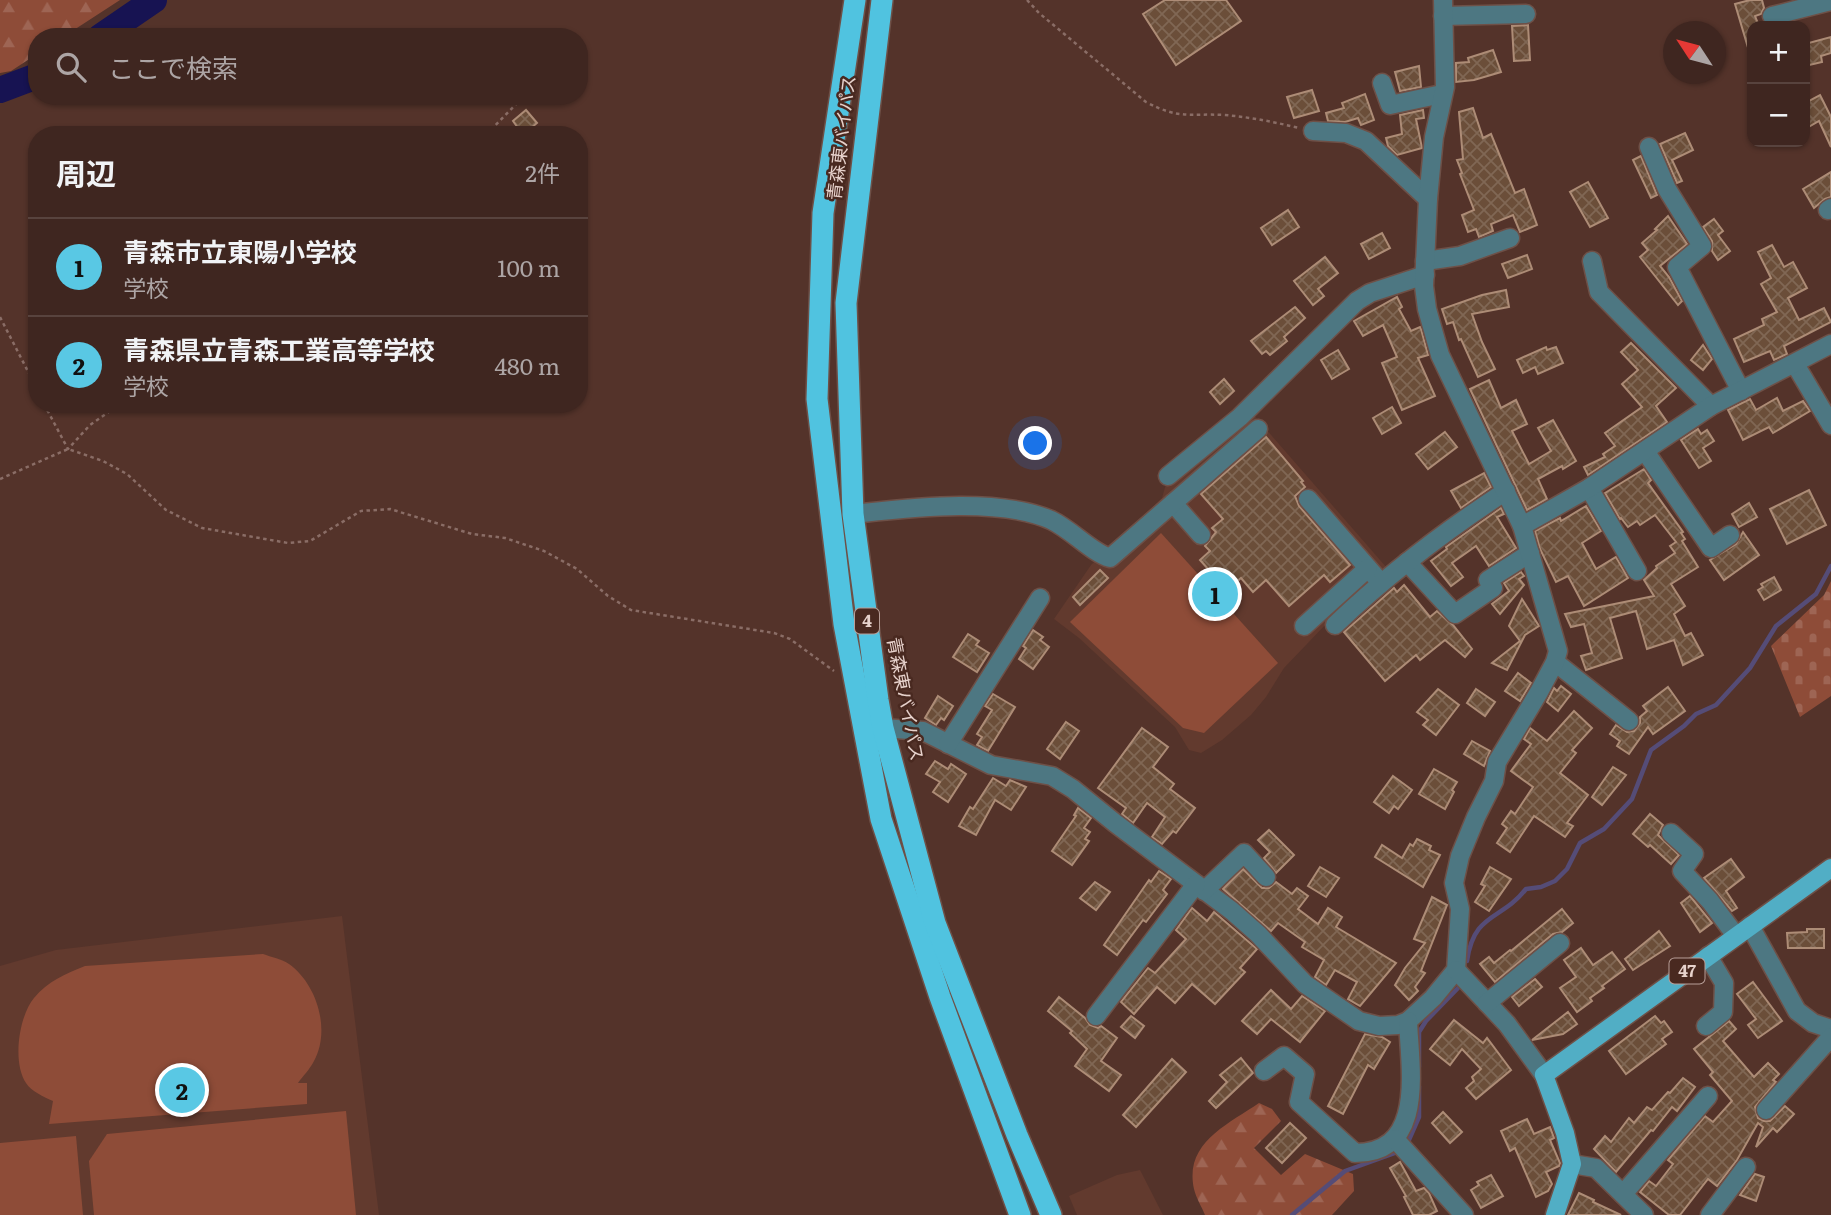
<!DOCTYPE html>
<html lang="ja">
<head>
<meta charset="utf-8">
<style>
	:root { --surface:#3f2620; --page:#4a322d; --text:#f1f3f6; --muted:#ada5a5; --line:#58433e; --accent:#59c8e4 }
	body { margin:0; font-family:Literata,"Noto Sans JP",serif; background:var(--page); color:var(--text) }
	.controls { position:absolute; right:21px; top:21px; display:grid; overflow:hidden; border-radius:14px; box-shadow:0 2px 5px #0004 }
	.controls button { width:63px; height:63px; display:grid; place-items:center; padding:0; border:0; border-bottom:2px solid var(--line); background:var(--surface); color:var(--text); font:35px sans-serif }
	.compass { position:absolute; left:1663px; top:21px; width:63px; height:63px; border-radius:50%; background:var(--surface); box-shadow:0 2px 5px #0004; rotate:306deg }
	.you { position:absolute; left:1036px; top:444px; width:24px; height:24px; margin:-18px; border:5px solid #fff; border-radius:50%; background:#1a73e8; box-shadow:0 0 0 10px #1a73e833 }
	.badge { display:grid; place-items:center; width:46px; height:46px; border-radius:50%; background:var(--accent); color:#111; font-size:23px; font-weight:700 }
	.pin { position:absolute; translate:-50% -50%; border:4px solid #fff; box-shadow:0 2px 7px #0006 }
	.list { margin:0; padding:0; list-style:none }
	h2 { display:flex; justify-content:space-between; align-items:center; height:91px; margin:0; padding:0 28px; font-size:30px }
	h2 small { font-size:23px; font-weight:400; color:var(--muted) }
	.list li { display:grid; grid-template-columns:46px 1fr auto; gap:21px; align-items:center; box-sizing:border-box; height:98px; padding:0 28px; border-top:2px solid var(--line) }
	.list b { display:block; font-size:26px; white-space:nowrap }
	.list p { margin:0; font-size:23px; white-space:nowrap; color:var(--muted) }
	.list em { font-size:23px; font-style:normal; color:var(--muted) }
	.icon { flex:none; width:38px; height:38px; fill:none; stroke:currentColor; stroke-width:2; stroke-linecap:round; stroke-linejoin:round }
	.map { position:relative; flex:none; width:1831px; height:1215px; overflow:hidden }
	.search { position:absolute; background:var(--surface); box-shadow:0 2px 5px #0004; left:28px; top:28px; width:560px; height:77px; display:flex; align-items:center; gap:18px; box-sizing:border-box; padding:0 24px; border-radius:28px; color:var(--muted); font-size:26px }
	.panel { position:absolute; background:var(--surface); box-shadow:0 2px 5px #0004; left:28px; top:126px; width:560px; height:287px; border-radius:28px }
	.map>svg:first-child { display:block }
	.built { fill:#623a2e }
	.forest { fill:url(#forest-firs) }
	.cemetery { fill:url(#cemetery-stones) }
	.garden { fill:#8e4c38 }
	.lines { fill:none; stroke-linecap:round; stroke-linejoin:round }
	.stream { stroke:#554c77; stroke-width:4.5 }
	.river { stroke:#171352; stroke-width:26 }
	.building { fill:url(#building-cross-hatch); stroke:#ad8c76; stroke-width:2 }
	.minor-casing { stroke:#6e5047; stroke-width:21 }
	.major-casing { stroke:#6e5047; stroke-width:21 }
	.highway-casing { stroke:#6e5047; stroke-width:24 }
	.path { stroke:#8a6d66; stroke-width:2.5; stroke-dasharray:3.5 3.5; stroke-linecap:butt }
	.minor { stroke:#4d7782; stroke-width:18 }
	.major { stroke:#51aec5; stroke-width:18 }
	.highway { stroke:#50c3e0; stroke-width:21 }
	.labels { text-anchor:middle; stroke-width:5; stroke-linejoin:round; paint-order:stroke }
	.shield { fill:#492920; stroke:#b89f98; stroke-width:2 }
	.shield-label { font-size:16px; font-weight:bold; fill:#e7d2cc }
	.street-label { font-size:18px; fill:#e7d2cc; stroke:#492920 }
</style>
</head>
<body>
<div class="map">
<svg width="1831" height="1215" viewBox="0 0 1831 1215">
	<defs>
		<pattern id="forest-firs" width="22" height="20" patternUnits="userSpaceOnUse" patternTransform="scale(1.75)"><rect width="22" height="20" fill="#8e4c38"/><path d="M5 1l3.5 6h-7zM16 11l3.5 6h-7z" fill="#9e6554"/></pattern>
		<pattern id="cemetery-stones" width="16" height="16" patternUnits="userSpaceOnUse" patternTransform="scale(1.75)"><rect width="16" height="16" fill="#8e4c38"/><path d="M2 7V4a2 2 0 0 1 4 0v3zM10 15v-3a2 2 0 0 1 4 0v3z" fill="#9e6554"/></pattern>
		<pattern id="building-cross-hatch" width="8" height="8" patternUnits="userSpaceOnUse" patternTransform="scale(1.75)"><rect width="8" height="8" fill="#6b4e39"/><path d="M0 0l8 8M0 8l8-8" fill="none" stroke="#806754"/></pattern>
	</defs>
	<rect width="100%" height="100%" fill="#54332a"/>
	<g class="built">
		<path d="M1252,413L1387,568L1329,621L1284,668L1266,697L1251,715L1222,740L1201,753L1189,750L1175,727L1079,638L1054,619L1091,565L1162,498L1166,484Z"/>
		<path d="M342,916L379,1215H0V966L56,950Z"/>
		<path d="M1140,1170L1163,1215H1077L1069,1196L1117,1175Z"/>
	</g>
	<g class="forest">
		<path d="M0,0H120L63,37H37V54L11,71L0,73Z"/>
		<path d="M1259,1103L1272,1109L1281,1121L1254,1148L1281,1175L1305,1154L1353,1174L1354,1191L1332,1215H1205C1202,1207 1196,1198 1194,1189C1184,1143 1227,1125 1259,1103Z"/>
	</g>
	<path class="cemetery" d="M1831,581V696L1800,717L1771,646L1824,595Z"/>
	<g class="garden">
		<path d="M1161,533L1278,663L1204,733L1183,728L1070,622Z"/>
		<path d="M263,954C271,957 282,959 289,964C317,984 331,1030 314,1061C310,1069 303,1076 298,1083H307V1104L49,1124L53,1101C44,1097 31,1091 26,1083C12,1062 19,1016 34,998C48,981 65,974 85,966Z"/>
		<path d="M346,1111L356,1215H94L89,1161L107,1134Z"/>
		<path d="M76,1136L83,1215H0V1143Z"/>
	</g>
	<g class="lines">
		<g class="stream">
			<path d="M1467,961C1474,912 1501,921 1526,889L1541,887L1555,881L1567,869L1580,843L1604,829L1632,799L1651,750L1684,726L1696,714L1716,705L1750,668L1776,626L1816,594L1831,566"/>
			<path d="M1419,1067V1032L1426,1021L1458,988"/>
			<path d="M1408,1142L1419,1117V1086"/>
			<path d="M1292,1215L1345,1171L1395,1153"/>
		</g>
		<g class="river">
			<path d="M100,37L154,0"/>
			<path d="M0,90L37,76"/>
		</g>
	</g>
	<g class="building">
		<path d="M1165,0H1226L1241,21L1176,65L1143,14Z"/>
		<path d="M1750,0H1762L1764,8L1761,14L1755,16L1759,26H1752V51H1749L1735,4Z"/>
		<path d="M1528,25L1530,60L1514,61L1512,26Z"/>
		<path d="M1831,37V53L1821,56L1822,62L1805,66V44Z"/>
		<path d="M1493,50L1501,72L1474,80L1456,82V63L1469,62L1468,58Z"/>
		<path d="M1419,66L1421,87L1400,91L1395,72Z"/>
		<path d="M1312,90L1319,111L1294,118L1287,97Z"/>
		<path d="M1365,94L1374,120L1361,125L1358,118L1345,122L1328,121L1326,113L1344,108L1342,103Z"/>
		<path d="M1820,95L1831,117V147L1819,121L1805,129V103Z"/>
		<path d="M1473,108L1483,138L1491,134L1515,193L1524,189L1537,225L1520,232L1513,215L1491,224L1493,231L1479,237L1476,229L1468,232L1462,215L1474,210L1460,174L1462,173L1457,160L1463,159L1459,112Z"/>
		<path d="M526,110L537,123L523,135L513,121Z"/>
		<path d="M1423,110L1424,118L1416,119L1422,148L1397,155L1388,146L1386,138L1402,134L1400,115Z"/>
		<path d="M1685,133L1693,150L1672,160L1682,181L1677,183L1660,144Z"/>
		<path d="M1641,156L1657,195L1651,198L1633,160Z"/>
		<path d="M1831,172V197L1825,199L1814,208L1803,189Z"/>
		<path d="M1588,182L1608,218L1590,227L1570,192Z"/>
		<path d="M1288,210L1299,227L1272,245L1261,228Z"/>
		<path d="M1668,216L1687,244L1660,266L1669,277L1682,301L1678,305L1640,257L1648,250L1642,243L1657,230L1655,229Z"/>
		<path d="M1714,219L1723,231L1718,235L1730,251L1718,260L1712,251V241L1703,227Z"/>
		<path d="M1382,233L1390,248L1369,259L1361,244Z"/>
		<path d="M1772,245L1784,267L1793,262L1807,288L1788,298L1799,320L1824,308L1831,322L1784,346L1787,354L1774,360L1770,351L1744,362L1734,339L1764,325L1762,319L1777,312L1761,284L1771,278L1758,252Z"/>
		<path d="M1527,255L1532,269L1508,278L1502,264Z"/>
		<path d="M1325,257L1338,273L1318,289L1324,296L1313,305L1294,281Z"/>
		<path d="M1506,290L1509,307L1472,314L1482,342L1495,369L1478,377L1461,339L1459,340L1453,322L1447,324L1442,309L1482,295Z"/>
		<path d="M1397,297L1402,307L1399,309L1411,331L1420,327L1421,329L1428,355L1418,358L1435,396L1402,410L1382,363L1397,357L1383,325L1363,336L1354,321Z"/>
		<path d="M1295,307L1305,318L1284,337L1287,341L1270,355L1266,351L1262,354L1251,341Z"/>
		<path d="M1631,343L1676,388L1656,406L1667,422L1588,475L1584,467L1605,457L1603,454L1615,446L1605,433L1642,407L1622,384L1638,370L1621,352Z"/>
		<path d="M1703,345L1712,359L1703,370L1691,360Z"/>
		<path d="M1546,347L1547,350L1556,347L1563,363L1538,374L1535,367L1523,373L1517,360Z"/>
		<path d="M1338,350L1349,369L1332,379L1321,360Z"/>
		<path d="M1224,379L1234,391L1220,404L1210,392Z"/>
		<path d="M1489,380L1501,408L1516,400L1527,424L1512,431L1529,464L1551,451L1538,428L1553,420L1576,461L1563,469L1562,466L1538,479L1547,499L1527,510L1470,389Z"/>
		<path d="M1777,398L1783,411L1803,401L1810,411L1773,433L1769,427L1743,440L1728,410L1750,399L1756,410Z"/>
		<path d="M1392,407L1401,423L1382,434L1373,418Z"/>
		<path d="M1698,429L1701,434L1707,430L1714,441L1703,448L1711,461L1699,468L1681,440Z"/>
		<path d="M1445,432L1457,447L1428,469L1416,454Z"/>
		<path d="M1266,437L1303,481L1301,482L1305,487L1295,496L1299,506L1350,565L1330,582L1324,575L1289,606L1266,580L1253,592L1241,578L1227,590L1200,560L1210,551L1205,546L1216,532L1212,528L1223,519L1201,494Z"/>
		<path d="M1644,469L1651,480L1648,483L1683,532L1681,533L1685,539L1682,541L1698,567L1671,584L1685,606L1674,614L1685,636L1691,633L1703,655L1683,665L1674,640L1647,649L1636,611L1610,618L1622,658L1586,670L1581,656L1592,653L1584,624L1571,627L1565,614L1654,596L1644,580L1657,568L1656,566L1675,553L1670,546L1676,542L1655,515L1640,525L1637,521L1628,527L1621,518L1620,519L1605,493Z"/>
		<path d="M1484,473L1491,487L1461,508L1451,491Z"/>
		<path d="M1809,490L1826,525L1787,544L1770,509Z"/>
		<path d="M1749,503L1757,517L1739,527L1732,514Z"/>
		<path d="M1586,506L1601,531L1582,543L1596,569L1616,557L1628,578L1584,606L1568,576L1556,582L1540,549L1535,531L1560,518L1561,521Z"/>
		<path d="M1501,508L1504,514L1497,517L1516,548L1489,566L1476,546L1452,563L1463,577L1451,586L1431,561L1447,549L1446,547Z"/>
		<path d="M1743,532L1759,555L1724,580L1710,560L1736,544Z"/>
		<path d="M1100,570L1108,578L1080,605L1073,597Z"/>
		<path d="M1521,572L1524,576L1519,579L1524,585L1500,614L1492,604L1509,591L1504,583Z"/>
		<path d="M1774,577L1781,590L1764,600L1758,590L1763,587L1761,584Z"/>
		<path d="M1404,585L1430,617L1437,611L1453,625L1472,649L1465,657L1445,640L1420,660L1416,655L1385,681L1344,632L1394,588L1397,592Z"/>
		<path d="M1522,599L1539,626L1525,635L1507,670L1492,663L1520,641L1509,626Z"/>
		<path d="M1033,630L1043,637L1040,640L1049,647L1033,669L1019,659L1026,648L1023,646Z"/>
		<path d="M968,634L979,641L976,645L989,653L977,672L953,657Z"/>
		<path d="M1518,673L1531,683L1520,701L1505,691Z"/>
		<path d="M1561,686L1571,694L1558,711L1547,702L1554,688L1557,691Z"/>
		<path d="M1668,687L1685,711L1653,734L1648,727L1629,754L1617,746L1620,741L1610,734L1616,725L1627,732L1634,731L1640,723V717L1647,711L1643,706Z"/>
		<path d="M1438,689L1459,705L1436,735L1423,725L1428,720L1417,712Z"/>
		<path d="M1476,689L1495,702L1485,716L1467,703Z"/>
		<path d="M993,694L1015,707L988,751L977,745L982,737L977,734L992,710L985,706Z"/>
		<path d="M938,696L953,706L944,720L941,718L936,725L925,718Z"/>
		<path d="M1574,711L1592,728L1572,750L1576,753L1560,773L1588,795L1567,823L1573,826L1565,837L1534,816L1510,852L1497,843L1507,828L1502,824L1511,811L1515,814L1533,787L1511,771L1531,744L1524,739L1530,728L1547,741Z"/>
		<path d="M1066,722L1079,731L1060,759L1047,749Z"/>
		<path d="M1142,728L1168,747L1153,767L1174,784L1170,789L1195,808L1176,833L1173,831L1162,844L1152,837L1165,817L1147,803L1133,823L1122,814L1126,808L1098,788Z"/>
		<path d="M1472,741L1490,751L1484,766L1464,754Z"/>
		<path d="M935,761L948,769L951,764L966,774L948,802L933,792L940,782L926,774Z"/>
		<path d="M1613,767L1626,775L1602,805L1592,797Z"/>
		<path d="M1434,769L1457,782L1452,790L1454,792L1445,809L1419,794Z"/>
		<path d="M1393,776L1412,790L1398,809L1394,806L1389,813L1374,802Z"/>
		<path d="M993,778L1006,786L1010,780L1026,787L1011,810L995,800L976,835L959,826L970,807L973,809Z"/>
		<path d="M1078,808L1091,818L1084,828L1090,832L1085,839L1089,841L1072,865L1052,851L1076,816L1074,815Z"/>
		<path d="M1650,814L1663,825L1658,835L1679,855L1671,864L1650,845L1648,847L1633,834Z"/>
		<path d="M1269,830L1294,855L1276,873L1264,858L1270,852L1258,840Z"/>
		<path d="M1417,839L1431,846L1429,850L1440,855L1423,887L1375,857L1382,845L1402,858L1410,844L1413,846Z"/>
		<path d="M1731,859L1744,877L1726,891L1737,908L1732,911L1704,878Z"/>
		<path d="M1320,867L1339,878L1326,897L1308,886Z"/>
		<path d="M1490,867L1511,879L1489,911L1475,902L1485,886L1481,884Z"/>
		<path d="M1243,869L1262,888H1269L1276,882L1292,894L1297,888L1308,896L1298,909L1318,924L1328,908L1342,917L1336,927L1396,963L1360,1006L1348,999L1357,982L1335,970L1326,985L1315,977L1324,960L1302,947L1305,942L1278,923L1271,931L1223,889Z"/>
		<path d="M1159,871L1171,879L1163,890L1167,894L1146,922L1143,920L1117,955L1104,945L1149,880L1151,882Z"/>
		<path d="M1095,882L1110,892L1096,910L1080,898Z"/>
		<path d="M1690,896L1712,923L1700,932L1681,903Z"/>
		<path d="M1432,897L1447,905L1421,971L1425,973L1415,987L1418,991L1409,1000L1395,985L1405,968L1425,943L1414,939Z"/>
		<path d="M1192,908L1207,921L1214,912L1257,949L1240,968L1245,972L1215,1004L1192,984L1175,1003L1157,987L1134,1014L1121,1002L1148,968L1155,973L1186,939L1176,930Z"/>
		<path d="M1562,909L1573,923L1562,932L1553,934L1495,982L1480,964L1489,957L1494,963L1510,950L1511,951Z"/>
		<path d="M1807,929H1824V948H1788L1787,933L1807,932Z"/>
		<path d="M1659,931L1670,946L1633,970L1625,959Z"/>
		<path d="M1581,948L1593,965L1612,952L1625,969L1602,986L1604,988L1590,998L1592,1001L1577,1012L1560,988L1576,977L1564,960Z"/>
		<path d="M1535,979L1542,987L1519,1006L1512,997Z"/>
		<path d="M1753,982L1782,1021L1758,1038L1748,1025L1756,1019L1737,994Z"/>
		<path d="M1271,990L1291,1009L1302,996L1325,1011L1300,1042L1271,1019L1257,1034L1242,1021Z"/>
		<path d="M1059,997L1085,1018L1090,1025L1098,1028L1101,1026L1117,1038L1101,1061L1121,1075L1109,1091L1075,1066L1087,1049L1070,1033L1072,1031L1048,1011Z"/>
		<path d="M1568,1012L1577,1024L1563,1034L1532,1040Z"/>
		<path d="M1131,1016L1144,1026L1135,1038L1121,1027Z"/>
		<path d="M1655,1016L1661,1023L1664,1021L1672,1032L1662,1039L1666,1044L1626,1074L1609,1051Z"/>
		<path d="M1454,1020L1483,1043L1487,1038L1511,1070L1476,1099L1466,1088L1474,1081L1472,1077L1481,1069L1462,1049L1450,1065L1430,1049Z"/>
		<path d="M1729,1021L1736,1029L1723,1041L1754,1077L1768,1063L1779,1074L1773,1080L1776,1082L1755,1107L1758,1118L1764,1121H1770L1785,1106L1794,1114L1777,1132L1773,1128L1756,1147L1763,1127L1758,1123L1737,1160L1717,1186L1708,1179L1680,1215H1669L1640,1192L1649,1181L1656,1186L1673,1164L1668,1160L1705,1116L1713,1122L1732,1101L1710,1075L1713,1072L1694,1049Z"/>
		<path d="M1365,1034L1382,1037L1390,1042L1374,1069L1368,1065L1343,1114L1328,1106Z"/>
		<path d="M1241,1058L1253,1073L1216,1108L1209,1101L1227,1082L1220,1075Z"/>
		<path d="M1172,1059L1186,1072L1136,1127L1123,1115Z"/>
		<path d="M1683,1078L1695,1087L1677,1111L1672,1107L1653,1131L1651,1130L1616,1172L1594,1149L1605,1136L1611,1142L1629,1118L1634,1123L1647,1107L1652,1110L1668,1092L1670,1093Z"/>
		<path d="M1443,1112L1462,1132L1450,1143L1432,1123Z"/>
		<path d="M1527,1119L1534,1134L1550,1127L1554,1138L1550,1140L1560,1163L1559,1166L1546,1172L1552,1184L1548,1191L1536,1197L1515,1148L1510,1151L1501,1131Z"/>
		<path d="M1290,1123L1306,1138L1282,1163L1266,1148Z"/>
		<path d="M1400,1162L1416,1191L1424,1188L1429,1193L1437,1211L1429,1215H1413L1404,1197L1406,1196L1390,1168Z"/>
		<path d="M1755,1174L1764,1177L1756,1201L1740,1195Z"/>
		<path d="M1491,1175L1503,1196L1481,1208L1471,1190L1479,1185L1477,1182Z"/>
		<path d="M1579,1193L1594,1200L1593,1202L1621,1215H1568Z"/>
	</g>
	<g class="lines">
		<g class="minor-casing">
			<g id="minor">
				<path d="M1443,16L1526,14"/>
				<path d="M1772,16L1831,1"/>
				<path d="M1382,83L1390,105L1442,94"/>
				<path d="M1313,131L1346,133L1366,141L1428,199"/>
				<path d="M1649,147L1667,189L1702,246L1677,267L1741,391"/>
				<path d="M1828,210L1831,208"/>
				<path d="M1425,261L1460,256L1510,238"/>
				<path d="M1592,261L1599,292L1711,406"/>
				<path d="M1795,364L1831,425"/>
				<path d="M1645,451L1711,548L1730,535"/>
				<path d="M1168,476L1240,417L1357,301L1370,293L1425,275"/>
				<path d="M1589,488L1637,571"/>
				<path d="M1308,499L1381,583"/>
				<path d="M1173,503L1201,535"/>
				<path d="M853,514C910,508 998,497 1051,520C1072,530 1091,552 1110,558L1258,429"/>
				<path d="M1522,526L1589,488L1711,406L1831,344"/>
				<path d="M1407,562L1455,614L1493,588L1488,580L1530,553"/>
				<path d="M1335,625C1387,575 1445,531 1506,491"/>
				<path d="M1304,626L1368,568"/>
				<path d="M1555,662L1629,721"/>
				<path d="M883,728L923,731L991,765L1052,776L1073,789L1115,823L1232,911L1258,934L1305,984L1359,1021L1379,1026L1398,1025L1408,1021L1433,998L1456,970L1460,909L1454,883L1460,856L1476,817L1494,781L1497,762L1539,692L1555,662L1558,651L1522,526L1440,355L1427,309L1424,286L1428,199L1434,137L1445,87L1443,0"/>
				<path d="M948,744L1040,598"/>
				<path d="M1671,833L1694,854L1682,871L1710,901L1736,936"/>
				<path d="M1204,891L1244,853L1266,877"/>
				<path d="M1750,926L1797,1011L1813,1023L1831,1029"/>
				<path d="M1456,970L1507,1024L1544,1075"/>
				<path d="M1487,1003L1560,943"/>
				<path d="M1096,1016L1196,884"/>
				<path d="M1706,1026L1723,1012L1724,983L1708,956"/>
				<path d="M1264,1071L1284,1056L1305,1074L1299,1102L1355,1153C1426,1153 1410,1069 1408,1021"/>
				<path d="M1766,1110L1831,1037"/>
				<path d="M1395,1139L1464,1215"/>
				<path d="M1572,1164L1596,1168L1644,1215"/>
				<path d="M1623,1194L1708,1096"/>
				<path d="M1710,1215L1746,1167"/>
			</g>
		</g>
		<g class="major-casing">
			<path id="major" d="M1555,1215L1572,1164L1565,1133L1544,1075L1831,868"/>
		</g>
		<g class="highway-casing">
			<g id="highway">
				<path d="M855,0L823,213L817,399L844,624L881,819L940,997L1020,1215"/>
				<path d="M882,0L846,303L853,514L878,700L883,728L935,923L1017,1135L1051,1215"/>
			</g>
		</g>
		<g class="path">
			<path d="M1027,0L1039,13L1146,102C1180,120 1189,113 1224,115C1250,117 1274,122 1299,128"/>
			<path d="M486,135L524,96"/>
			<path d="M0,317L37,389"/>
			<path d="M44,404L68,449L90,425L120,404"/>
			<path d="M0,479L68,449L103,461L127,474L166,510L202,528L288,543L310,541L361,511L390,509L472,534L505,538L544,551L577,569L608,596L631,610L774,633L790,639L834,671"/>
		</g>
		<use href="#minor" class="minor"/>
		<use href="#major" class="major"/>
		<use href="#highway" class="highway"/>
	</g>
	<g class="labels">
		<g class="shield">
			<rect x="855" y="608.5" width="24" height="25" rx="5"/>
			<rect x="1669.5" y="958.5" width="35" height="25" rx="5"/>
		</g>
		<g class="shield-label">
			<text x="867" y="627">4</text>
			<text x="1687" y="977">47</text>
		</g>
		<g class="street-label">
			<text transform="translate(842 138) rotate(-83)" y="6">青森東バイパス</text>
			<text transform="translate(905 699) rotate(79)" y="6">青森東バイパス</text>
		</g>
	</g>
</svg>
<div class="controls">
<button>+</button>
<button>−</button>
</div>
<svg class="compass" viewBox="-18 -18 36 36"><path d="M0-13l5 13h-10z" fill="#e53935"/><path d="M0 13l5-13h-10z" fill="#ada5a5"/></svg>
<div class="you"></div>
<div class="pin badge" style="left:1215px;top:594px">1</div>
<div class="pin badge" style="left:182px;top:1090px">2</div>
<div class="search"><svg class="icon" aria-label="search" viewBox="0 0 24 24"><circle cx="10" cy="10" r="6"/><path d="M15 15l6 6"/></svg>ここで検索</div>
<section class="panel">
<h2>周辺<small>2件</small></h2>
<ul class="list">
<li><span class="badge">1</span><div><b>青森市立東陽小学校</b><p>学校</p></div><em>100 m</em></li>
<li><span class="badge">2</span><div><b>青森県立青森工業高等学校</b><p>学校</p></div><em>480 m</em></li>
</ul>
</section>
</div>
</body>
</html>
